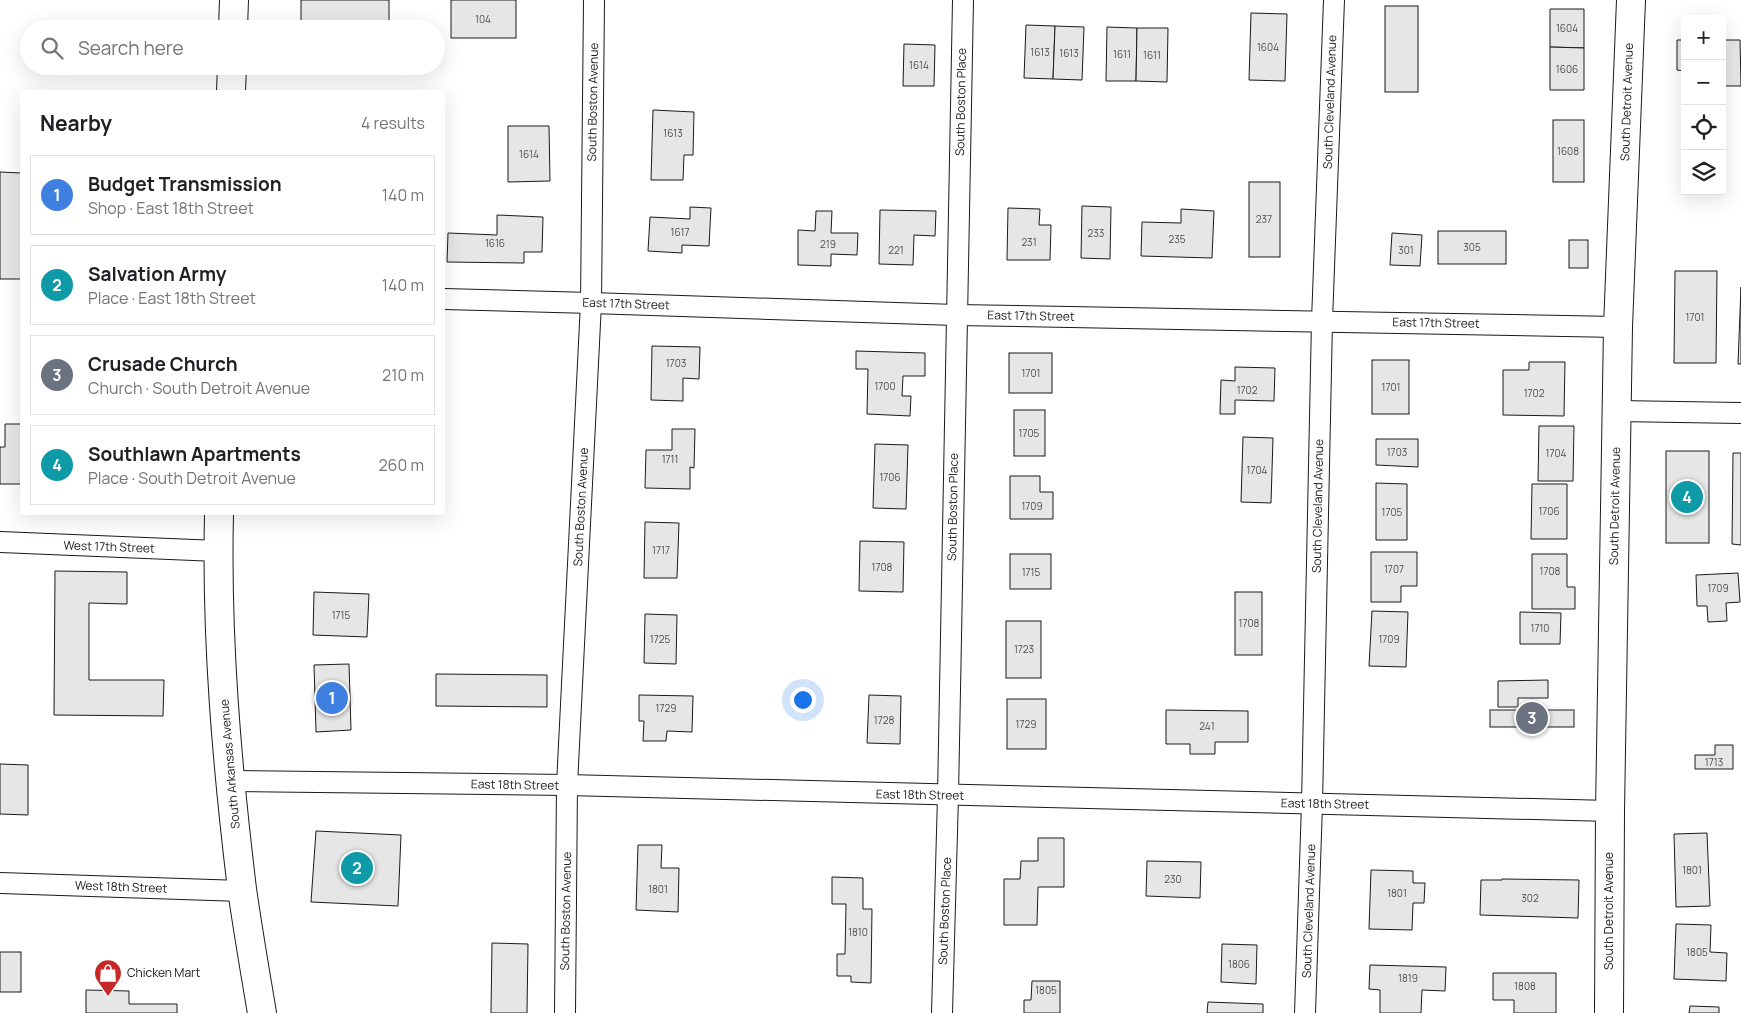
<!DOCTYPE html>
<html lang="en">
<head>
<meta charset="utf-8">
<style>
	:root { --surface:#fff; --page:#f2f2f2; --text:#202124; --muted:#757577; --line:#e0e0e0; --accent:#c62828 }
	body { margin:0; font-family:Manrope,sans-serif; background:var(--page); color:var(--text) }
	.controls { position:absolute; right:15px; top:15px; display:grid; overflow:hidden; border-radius:0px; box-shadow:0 5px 20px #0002 }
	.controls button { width:45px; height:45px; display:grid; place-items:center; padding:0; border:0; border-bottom:1px solid var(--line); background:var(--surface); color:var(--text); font:25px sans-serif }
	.you { position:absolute; left:802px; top:699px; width:18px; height:18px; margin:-12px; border:4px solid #fff; border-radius:50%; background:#1a73e8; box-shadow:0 0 0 8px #1a73e833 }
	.badge { display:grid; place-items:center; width:32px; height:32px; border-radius:50%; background:var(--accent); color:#fff; font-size:16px; font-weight:700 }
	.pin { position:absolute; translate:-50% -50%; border:2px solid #fff; box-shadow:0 1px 5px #0006 }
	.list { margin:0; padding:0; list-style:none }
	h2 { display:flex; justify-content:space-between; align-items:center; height:65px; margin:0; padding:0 20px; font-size:21px }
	h2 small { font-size:16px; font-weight:400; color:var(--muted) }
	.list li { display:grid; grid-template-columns:32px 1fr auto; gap:15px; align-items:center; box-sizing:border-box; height:80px; margin:0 10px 10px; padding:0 10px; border:1px solid var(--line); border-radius:0px }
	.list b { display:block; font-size:19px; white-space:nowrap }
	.list p { margin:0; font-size:16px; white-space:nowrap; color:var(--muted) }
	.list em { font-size:16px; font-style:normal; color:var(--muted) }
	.icon { flex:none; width:28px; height:28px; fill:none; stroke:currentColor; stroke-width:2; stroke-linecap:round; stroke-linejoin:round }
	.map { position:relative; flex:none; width:1741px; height:1013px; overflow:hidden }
	.search { position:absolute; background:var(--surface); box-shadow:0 5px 20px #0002; left:20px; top:20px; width:425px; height:55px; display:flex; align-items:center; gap:12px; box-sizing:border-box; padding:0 18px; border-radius:28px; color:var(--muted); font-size:19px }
	.panel { position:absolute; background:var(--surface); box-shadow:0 5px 20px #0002; left:20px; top:90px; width:425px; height:425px; border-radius:0px }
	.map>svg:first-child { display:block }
	.building { fill:#e6e6e6; stroke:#1a1a1a }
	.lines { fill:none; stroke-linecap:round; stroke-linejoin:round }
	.street-casing { stroke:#1a1a1a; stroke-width:22 }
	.secondary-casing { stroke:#1a1a1a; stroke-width:30 }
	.highway-casing { stroke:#1a1a1a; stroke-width:30 }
	.street { stroke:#fff; stroke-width:20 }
	.secondary { stroke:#fff; stroke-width:28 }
	.highway { stroke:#fff; stroke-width:28 }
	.labels { text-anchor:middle; stroke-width:4; stroke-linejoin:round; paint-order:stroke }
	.number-label { font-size:10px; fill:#4d4d4d }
	.street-label { font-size:12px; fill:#1a1a1a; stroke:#fff }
	.poi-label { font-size:12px; fill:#1a1a1a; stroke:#fff; text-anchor:start }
</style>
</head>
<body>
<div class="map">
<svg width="1741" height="1013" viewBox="0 0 1741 1013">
	<rect width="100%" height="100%" fill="#fff"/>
	<g class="building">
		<rect x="301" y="0" width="88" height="29"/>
		<rect x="451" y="0" width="65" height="38"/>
		<rect x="1385" y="6" width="33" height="86"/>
		<path d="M1550,9H1584V48L1550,47Z"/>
		<path d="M1251,13L1287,14L1285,81L1249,80Z"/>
		<path d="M1026,25L1055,26L1053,79L1024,78Z"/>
		<path d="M1055,26L1084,27L1082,80L1053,79Z"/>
		<path d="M1107,27L1137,28L1136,81H1106Z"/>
		<path d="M1137,28H1168L1167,82L1136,81Z"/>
		<path d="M1677,40H1685V71L1677,70Z"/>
		<path d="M1722,40H1740L1741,86H1722Z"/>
		<path d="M904,44L935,45L934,86H903Z"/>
		<path d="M1550,47L1584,48V90H1550Z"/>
		<path d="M653,110L694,112L693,155H684L683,180H651Z"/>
		<rect x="1553" y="120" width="31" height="62"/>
		<path d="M508,126H549L550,181L508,182Z"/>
		<path d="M0,172L21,173V279H0Z"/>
		<rect x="1249" y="182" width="31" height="75"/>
		<path d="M1082,206L1111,207L1110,259L1081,258Z"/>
		<path d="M690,207L711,208L709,246L682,245V253L648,251L650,217L690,219Z"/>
		<path d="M1008,208L1040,209L1039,225H1051L1050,260H1007Z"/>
		<path d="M1181,209L1214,211L1212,258L1141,256L1142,222L1181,223Z"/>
		<path d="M880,210L936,211L935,236L914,235L913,265L879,264Z"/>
		<path d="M816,211H832L831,233H858L857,255L831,254V266L798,265V230L815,231Z"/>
		<path d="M497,215L543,217L542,252H524V263L447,262L448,233L497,235Z"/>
		<rect x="1438" y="231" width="68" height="33"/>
		<path d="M1392,233L1422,235L1420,266L1390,265Z"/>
		<rect x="1569" y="240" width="19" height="28"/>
		<path d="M1675,271H1717L1716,363H1674Z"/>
		<path d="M1741,287V364H1738Z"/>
		<path d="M652,346L700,347L699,379L683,378V401L651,400Z"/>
		<path d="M856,351L925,353V376H903L902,396H911L910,416L867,414L868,369H856Z"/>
		<rect x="1009" y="353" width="43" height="40"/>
		<rect x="1372" y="360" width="37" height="54"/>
		<path d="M1529,362H1565L1564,416L1503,415V370H1529Z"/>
		<path d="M1235,367L1275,368L1274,401L1235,400V414H1220L1221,380L1235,381Z"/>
		<rect x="1014" y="410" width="31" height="46"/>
		<path d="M5,424H21V484H0V447H5Z"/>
		<path d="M1539,426H1574L1573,481H1538Z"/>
		<path d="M672,429H695L694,468L690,467V489L645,488L646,450H672Z"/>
		<path d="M1243,437L1273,438L1271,503L1241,502Z"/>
		<path d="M1376,439H1418V467L1376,465Z"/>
		<path d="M875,444L908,445L906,509L873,508Z"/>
		<rect x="1666" y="451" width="43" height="92"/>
		<path d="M1733,453H1741V545L1732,544Z"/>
		<path d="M1010,476H1040V492H1053V519H1010Z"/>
		<path d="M1376,483L1407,484V540H1376Z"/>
		<path d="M1532,484H1567V539H1531Z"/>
		<path d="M645,522L679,523L677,578H644Z"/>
		<path d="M860,541L904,542L903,592L859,591Z"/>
		<path d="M1371,552H1417V586H1401V602H1371Z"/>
		<rect x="1010" y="554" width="41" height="35"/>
		<path d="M1532,554H1567V587H1575V609H1532Z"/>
		<path d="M55,571L127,572V604L89,603V680H164L163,716L54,715Z"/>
		<path d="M1738,573L1740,602L1726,603L1727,621L1708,622L1707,606H1697L1696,575Z"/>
		<path d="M314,592L369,594L367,637L313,635Z"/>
		<rect x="1235" y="592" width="27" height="63"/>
		<path d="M1372,611L1408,612L1406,667L1369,666Z"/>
		<path d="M1520,612L1561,613L1560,644H1520Z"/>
		<path d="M645,614L677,615L676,664L644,663Z"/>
		<rect x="1006" y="621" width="35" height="57"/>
		<path d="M349,664L351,730L316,732L314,665Z"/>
		<path d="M436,674L547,675V707L436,706Z"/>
		<path d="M1548,680V698H1518V707H1498V681Z"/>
		<path d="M639,695L693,696L692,732L667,731L666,741H643L644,721H639Z"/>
		<path d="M869,695L901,696L900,744L867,743Z"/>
		<rect x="1007" y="699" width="39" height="50"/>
		<path d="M1166,710L1248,711V742H1215V754H1190V744H1166Z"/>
		<rect x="1490" y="710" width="84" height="17"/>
		<path d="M1715,745H1733V769H1695V755H1715Z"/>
		<path d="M0,764L28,765V815L0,814Z"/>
		<path d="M316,831L401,835L398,906L311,902Z"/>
		<path d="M1707,833L1710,906L1676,907L1674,834Z"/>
		<path d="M1038,838H1064V887H1038L1037,925H1004V879H1020L1021,861H1038Z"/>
		<path d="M638,845H662L661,868H679L678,912L636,910Z"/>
		<path d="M1147,861L1201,862L1200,898L1146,896Z"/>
		<path d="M1371,870L1413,871V883H1425L1424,903H1413L1412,930L1369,929Z"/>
		<path d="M832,877L863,878V909H872L871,983L851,982V976H837V954H845L846,904H832Z"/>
		<path d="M1502,879L1579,880L1578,918L1480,915L1481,880H1502Z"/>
		<path d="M1676,924L1711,925L1710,952L1727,953L1726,981L1674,979Z"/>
		<path d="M492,943L528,944L527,1013H491Z"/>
		<path d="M1222,944L1257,945L1256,984L1221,982Z"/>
		<rect x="0" y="952" width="21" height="40"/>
		<path d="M1370,965L1446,967L1445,991L1422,990L1421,1013H1380V990L1369,989Z"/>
		<path d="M1493,973H1556V1013H1514V1000H1493Z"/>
		<path d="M1032,981H1060V1013H1024V1000H1031Z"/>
		<path d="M86,990L129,991V1004H177V1013H86Z"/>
		<path d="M1208,1002L1263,1004V1013H1207Z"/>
		<path d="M1690,1006L1719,1007V1013H1689Z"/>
	</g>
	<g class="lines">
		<g class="street-casing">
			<g id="street">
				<path d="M444,299L591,303L956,315L1618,327"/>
				<path d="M1617,411L1741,413"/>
				<path d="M0,542L218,551"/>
				<path d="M230,781L567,785L1610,811"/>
				<path d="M0,883L242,891"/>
				<path d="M565,1013L567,785L591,303L594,0"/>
				<path d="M942,1013L948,796L963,0"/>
				<path d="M1305,1013L1312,804L1322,321L1334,0"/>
			</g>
		</g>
		<g class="secondary-casing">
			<path id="secondary" d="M1609,1013L1610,811L1618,327L1631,0"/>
		</g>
		<g class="highway-casing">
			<g id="highway">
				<path d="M233,29L234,0"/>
				<path d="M231,91L232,66"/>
				<path d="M219,514C216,639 227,765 242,889C248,931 255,972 262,1013"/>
			</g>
		</g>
		<use href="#street" class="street"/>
		<use href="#secondary" class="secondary"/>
		<use href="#highway" class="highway"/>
	</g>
	<defs>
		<g id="shop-pin" transform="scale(1.4375)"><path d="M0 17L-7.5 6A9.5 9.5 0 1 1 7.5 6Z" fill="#c62828" stroke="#fff"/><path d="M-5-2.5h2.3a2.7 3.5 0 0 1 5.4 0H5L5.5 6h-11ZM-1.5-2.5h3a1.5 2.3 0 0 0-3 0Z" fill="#fff"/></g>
	</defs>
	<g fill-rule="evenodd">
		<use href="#shop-pin" x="108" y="973"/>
	</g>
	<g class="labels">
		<g class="number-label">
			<text x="483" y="23">104</text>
			<text x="1567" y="32">1604</text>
			<text x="1268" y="51">1604</text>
			<text x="1040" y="56">1613</text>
			<text x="1069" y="57">1613</text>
			<text x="1122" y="58">1611</text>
			<text x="1152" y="59">1611</text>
			<text x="919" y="69">1614</text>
			<text x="1567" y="73">1606</text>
			<text x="673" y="137">1613</text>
			<text x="1568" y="155">1608</text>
			<text x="529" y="158">1614</text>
			<text x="1264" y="223">237</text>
			<text x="680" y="236">1617</text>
			<text x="1096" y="237">233</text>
			<text x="1177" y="243">235</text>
			<text x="1029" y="246">231</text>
			<text x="495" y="247">1616</text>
			<text x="828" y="248">219</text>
			<text x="1472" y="251">305</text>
			<text x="896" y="254">221</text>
			<text x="1406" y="254">301</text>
			<text x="1695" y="321">1701</text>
			<text x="676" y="367">1703</text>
			<text x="1031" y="377">1701</text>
			<text x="885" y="390">1700</text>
			<text x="1391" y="391">1701</text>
			<text x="1247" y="394">1702</text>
			<text x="1534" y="397">1702</text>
			<text x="1029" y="437">1705</text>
			<text x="1397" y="456">1703</text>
			<text x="1556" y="457">1704</text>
			<text x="670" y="463">1711</text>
			<text x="1257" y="474">1704</text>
			<text x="890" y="481">1706</text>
			<text x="1032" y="510">1709</text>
			<text x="1549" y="515">1706</text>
			<text x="1392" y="516">1705</text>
			<text x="661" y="554">1717</text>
			<text x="882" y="571">1708</text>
			<text x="1394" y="573">1707</text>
			<text x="1550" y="575">1708</text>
			<text x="1031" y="576">1715</text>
			<text x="1718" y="592">1709</text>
			<text x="341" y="619">1715</text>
			<text x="1249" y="627">1708</text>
			<text x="1540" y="632">1710</text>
			<text x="660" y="643">1725</text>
			<text x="1389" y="643">1709</text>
			<text x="1024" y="653">1723</text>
			<text x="666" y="712">1729</text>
			<text x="884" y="724">1728</text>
			<text x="1026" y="728">1729</text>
			<text x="1207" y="730">241</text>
			<text x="1714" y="766">1713</text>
			<text x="1692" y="874">1801</text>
			<text x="1173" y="883">230</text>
			<text x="658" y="893">1801</text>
			<text x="1397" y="897">1801</text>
			<text x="1530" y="902">302</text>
			<text x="858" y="936">1810</text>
			<text x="1697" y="956">1805</text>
			<text x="1239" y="968">1806</text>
			<text x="1408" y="982">1819</text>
			<text x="1525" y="990">1808</text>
			<text x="1046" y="994">1805</text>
		</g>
		<g class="street-label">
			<text transform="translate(593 102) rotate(-89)" y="4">South Boston Avenue</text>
			<text transform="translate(961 102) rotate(-89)" y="4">South Boston Place</text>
			<text transform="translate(1330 102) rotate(-88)" y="4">South Cleveland Avenue</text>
			<text transform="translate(1627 102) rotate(-88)" y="4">South Detroit Avenue</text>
			<text transform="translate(626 304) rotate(2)" y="4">East 17th Street</text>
			<text transform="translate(1031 316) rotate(1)" y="4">East 17th Street</text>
			<text transform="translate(1436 323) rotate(1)" y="4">East 17th Street</text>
			<text transform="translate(1318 506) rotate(-89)" y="4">South Cleveland Avenue</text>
			<text transform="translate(1615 506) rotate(-89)" y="4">South Detroit Avenue</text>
			<text transform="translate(581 507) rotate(-87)" y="4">South Boston Avenue</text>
			<text transform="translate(953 507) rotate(-89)" y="4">South Boston Place</text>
			<text transform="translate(109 547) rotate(2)" y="4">West 17th Street</text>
			<text transform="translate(230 764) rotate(-95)" y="4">South Arkansas Avenue</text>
			<text transform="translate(515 785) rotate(1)" y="4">East 18th Street</text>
			<text transform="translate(920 795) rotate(1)" y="4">East 18th Street</text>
			<text transform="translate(1325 804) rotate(1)" y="4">East 18th Street</text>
			<text transform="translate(121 887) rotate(2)" y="4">West 18th Street</text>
			<text transform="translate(566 911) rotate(-89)" y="4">South Boston Avenue</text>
			<text transform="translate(945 911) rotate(-88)" y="4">South Boston Place</text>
			<text transform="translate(1309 911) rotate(-88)" y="4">South Cleveland Avenue</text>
			<text transform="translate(1609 911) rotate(-90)" y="4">South Detroit Avenue</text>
		</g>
		<g class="poi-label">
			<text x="127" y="977">Chicken Mart</text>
		</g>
	</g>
</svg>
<div class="controls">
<button>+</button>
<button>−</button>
<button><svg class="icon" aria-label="locate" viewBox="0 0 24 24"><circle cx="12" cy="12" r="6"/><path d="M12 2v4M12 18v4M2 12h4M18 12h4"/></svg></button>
<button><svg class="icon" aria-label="layers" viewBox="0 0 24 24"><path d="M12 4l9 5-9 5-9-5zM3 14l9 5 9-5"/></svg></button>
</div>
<div class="you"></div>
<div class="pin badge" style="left:332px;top:698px;background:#3f7fe0">1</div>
<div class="pin badge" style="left:357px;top:868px;background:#0f9aa8">2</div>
<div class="pin badge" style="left:1532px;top:718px;background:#6b7280">3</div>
<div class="pin badge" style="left:1687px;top:497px;background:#0f9aa8">4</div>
<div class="search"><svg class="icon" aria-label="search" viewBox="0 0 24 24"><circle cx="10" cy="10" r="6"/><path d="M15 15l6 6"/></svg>Search here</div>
<section class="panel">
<h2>Nearby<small>4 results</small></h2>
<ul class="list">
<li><span class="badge" style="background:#3f7fe0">1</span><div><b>Budget Transmission</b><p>Shop · East 18th Street</p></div><em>140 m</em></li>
<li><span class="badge" style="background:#0f9aa8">2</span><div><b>Salvation Army</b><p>Place · East 18th Street</p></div><em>140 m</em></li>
<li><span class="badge" style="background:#6b7280">3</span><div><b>Crusade Church</b><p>Church · South Detroit Avenue</p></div><em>210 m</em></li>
<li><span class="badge" style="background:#0f9aa8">4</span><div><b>Southlawn Apartments</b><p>Place · South Detroit Avenue</p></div><em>260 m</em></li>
</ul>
</section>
</div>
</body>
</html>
